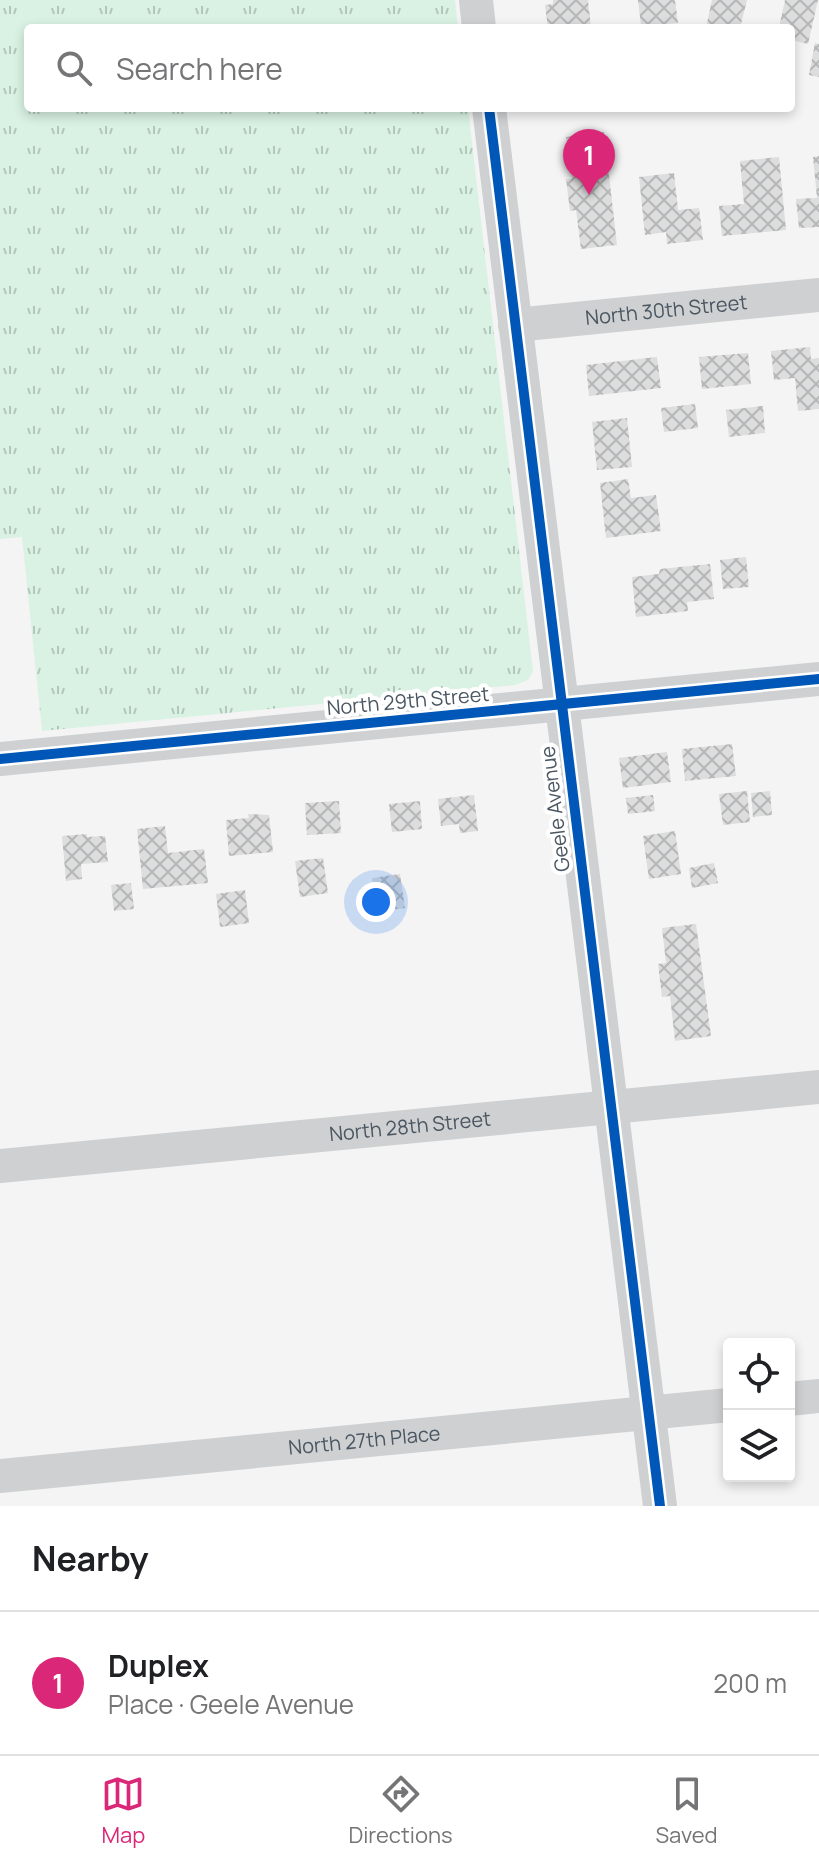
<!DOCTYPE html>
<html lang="en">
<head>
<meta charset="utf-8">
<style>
	:root { --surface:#fff; --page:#f6f6f6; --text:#202124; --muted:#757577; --line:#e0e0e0; --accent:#db2777 }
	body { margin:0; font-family:Manrope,sans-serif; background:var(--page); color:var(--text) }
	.controls { position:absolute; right:24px; bottom:24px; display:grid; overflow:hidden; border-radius:8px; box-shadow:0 4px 12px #0003 }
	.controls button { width:72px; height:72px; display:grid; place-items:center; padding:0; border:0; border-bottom:2px solid var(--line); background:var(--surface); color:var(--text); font:40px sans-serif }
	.you { position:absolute; left:376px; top:902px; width:28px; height:28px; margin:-20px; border:6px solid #fff; border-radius:50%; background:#1a73e8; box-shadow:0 0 0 12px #1a73e833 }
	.badge { display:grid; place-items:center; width:52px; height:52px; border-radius:50%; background:var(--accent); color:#fff; font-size:26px; font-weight:700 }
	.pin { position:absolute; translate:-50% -66px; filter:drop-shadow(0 2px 4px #0008) }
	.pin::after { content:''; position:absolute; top:42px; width:28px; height:24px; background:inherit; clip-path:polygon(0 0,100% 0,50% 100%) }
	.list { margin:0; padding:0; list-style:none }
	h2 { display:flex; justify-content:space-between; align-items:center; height:104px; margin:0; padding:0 32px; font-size:34px }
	h2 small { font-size:26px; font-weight:400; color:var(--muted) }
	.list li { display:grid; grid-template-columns:52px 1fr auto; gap:24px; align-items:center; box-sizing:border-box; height:144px; padding:0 32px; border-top:2px solid var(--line) }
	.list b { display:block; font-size:30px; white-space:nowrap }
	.list p { margin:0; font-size:26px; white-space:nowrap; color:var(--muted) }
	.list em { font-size:26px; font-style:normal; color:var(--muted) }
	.icon { flex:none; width:44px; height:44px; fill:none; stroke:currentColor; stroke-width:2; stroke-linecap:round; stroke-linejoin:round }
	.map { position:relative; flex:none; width:819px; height:1506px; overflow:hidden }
	.search { position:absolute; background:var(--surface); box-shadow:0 4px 12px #0003; left:24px; right:24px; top:24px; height:88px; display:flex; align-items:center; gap:20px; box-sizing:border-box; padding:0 28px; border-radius:8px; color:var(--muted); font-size:30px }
	.sheet { height:248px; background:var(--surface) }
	nav { display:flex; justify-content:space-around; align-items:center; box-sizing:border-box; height:112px; border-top:2px solid var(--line); background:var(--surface); font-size:22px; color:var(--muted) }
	nav a { display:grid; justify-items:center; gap:4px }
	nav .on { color:var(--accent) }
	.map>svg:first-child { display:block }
	.park { fill:url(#park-tufts) }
	.building { fill:url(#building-cross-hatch) }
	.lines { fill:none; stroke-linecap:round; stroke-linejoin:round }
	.minor { stroke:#ced0d2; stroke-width:34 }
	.cycleway-casing { stroke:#fff; stroke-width:15 }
	.cycleway { stroke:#0057b8; stroke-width:10 }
	.labels { text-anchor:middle; stroke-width:8; stroke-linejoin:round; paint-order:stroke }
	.street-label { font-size:20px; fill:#4a5661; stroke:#fff }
</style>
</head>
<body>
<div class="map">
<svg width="819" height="1506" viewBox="0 0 819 1506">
	<defs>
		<pattern id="park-tufts" width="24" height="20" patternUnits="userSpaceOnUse" patternTransform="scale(2)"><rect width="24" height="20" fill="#d9f2e3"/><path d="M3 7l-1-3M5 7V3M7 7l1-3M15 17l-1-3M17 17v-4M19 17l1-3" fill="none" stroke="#b2c7bb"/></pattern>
		<pattern id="building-cross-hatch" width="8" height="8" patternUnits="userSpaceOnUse" patternTransform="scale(2)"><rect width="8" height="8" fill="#ddddde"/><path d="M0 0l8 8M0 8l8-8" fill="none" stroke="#b5b6b7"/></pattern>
	</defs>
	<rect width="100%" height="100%" fill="#f4f4f4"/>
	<path class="park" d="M0,0H455L458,28H28V108H468L532,663L533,671L528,680L515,685L42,731L22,537L0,539Z"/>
	<g class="building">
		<path d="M553,0H588L591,28H548L545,5L553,4Z"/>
		<path d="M638,0H675L678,23L641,26Z"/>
		<path d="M712,0H747L740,28H706Z"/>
		<path d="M785,0H818L808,44L791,40V28H779Z"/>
		<path d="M815,43L819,44V77L809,75Z"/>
		<path d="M604,132L617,245L581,249L576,210L570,211L566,179H572L566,137Z"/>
		<path d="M819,156V227L799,228L796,199L817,198L813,157Z"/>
		<path d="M779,157L786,230L722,236L719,206L744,204L740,161Z"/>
		<path d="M674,173L678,210L699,208L703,240L667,244L666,232L645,235L639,177Z"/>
		<path d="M810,347L811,359L819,358V409L798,411L795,378L774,380L771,351Z"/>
		<path d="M748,353L751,384L702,389L699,357Z"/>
		<path d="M657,357L661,388L589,396L586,365Z"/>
		<path d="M695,404L698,428L664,432L661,408Z"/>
		<path d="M763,406L765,433L729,437L726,410Z"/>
		<path d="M627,418L632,467L597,470L592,422Z"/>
		<path d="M628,479L631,498L656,495L661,531L606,538L600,483Z"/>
		<path d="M746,557L749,587L723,589L720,560Z"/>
		<path d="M710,564L714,599L687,602L688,611L636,617L632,577L659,574L660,569Z"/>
		<path d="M732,744L736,776L685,781L682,749Z"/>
		<path d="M667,752L671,782L623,788L619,758Z"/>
		<path d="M747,791L750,822L723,825L719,794Z"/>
		<path d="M770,791L772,815L753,817L751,793Z"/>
		<path d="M474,795L478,831L460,833L459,824L441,826L438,799Z"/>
		<path d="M653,795L655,811L628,814L626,798Z"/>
		<path d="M339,801L341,833L307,835L305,803Z"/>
		<path d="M420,801L422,829L392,832L389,804Z"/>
		<path d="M248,814L269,815L273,852L229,856L226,820L249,818Z"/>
		<path d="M165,826L168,853L204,849L208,883L143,889L137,829Z"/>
		<path d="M675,831L681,874L649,879L643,836Z"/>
		<path d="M87,834V837L105,836L108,862L81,864L82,879L66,881L62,836Z"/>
		<path d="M323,858L328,893L300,897L295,861Z"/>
		<path d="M714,863L718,883L692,888L689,868Z"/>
		<path d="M400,874L405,908L376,912L372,878Z"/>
		<path d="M131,883L134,909L114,911L111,885Z"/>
		<path d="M245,890L249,923L220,927L216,894Z"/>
		<path d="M696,924L711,1036L675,1041L670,996L662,997L658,964L666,963L662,928Z"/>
	</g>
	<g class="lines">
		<g class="minor">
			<path d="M476,0L479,28"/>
			<path d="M489,108L660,1506"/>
			<path id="s1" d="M515,325L819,295"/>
			<path d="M0,759L819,679"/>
			<path id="s2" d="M0,1166L819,1087"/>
			<path d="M789,1399L819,1396"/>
			<path id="s3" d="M0,1476L729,1405"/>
		</g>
		<g class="cycleway-casing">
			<g id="cycleway">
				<path d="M489,108L660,1506"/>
				<path d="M0,759L819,679"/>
			</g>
		</g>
		<use href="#cycleway" class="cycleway"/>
	</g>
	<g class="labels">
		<g class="street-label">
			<text dy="7" stroke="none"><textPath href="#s1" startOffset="152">North 30th Street</textPath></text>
			<text transform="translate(408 701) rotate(-5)" y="7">North 29th Street</text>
			<text transform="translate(555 809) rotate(-97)" y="7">Geele Avenue</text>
			<text dy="7" stroke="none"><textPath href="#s2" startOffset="412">North 28th Street</textPath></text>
			<text dy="7" stroke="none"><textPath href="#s3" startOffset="366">North 27th Place</textPath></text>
		</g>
	</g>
</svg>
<div class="controls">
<button><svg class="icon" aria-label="locate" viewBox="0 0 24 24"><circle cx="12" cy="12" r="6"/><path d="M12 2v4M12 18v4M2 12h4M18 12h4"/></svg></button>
<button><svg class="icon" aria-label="layers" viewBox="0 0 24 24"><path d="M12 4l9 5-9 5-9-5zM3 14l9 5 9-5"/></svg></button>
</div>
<div class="you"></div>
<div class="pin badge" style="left:589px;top:195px">1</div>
<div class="search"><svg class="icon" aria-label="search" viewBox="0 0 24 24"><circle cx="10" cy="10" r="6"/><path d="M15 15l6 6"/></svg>Search here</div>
</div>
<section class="sheet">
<h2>Nearby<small></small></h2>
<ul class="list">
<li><span class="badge">1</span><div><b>Duplex</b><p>Place · Geele Avenue</p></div><em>200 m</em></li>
</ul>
</section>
<nav>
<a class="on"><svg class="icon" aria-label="map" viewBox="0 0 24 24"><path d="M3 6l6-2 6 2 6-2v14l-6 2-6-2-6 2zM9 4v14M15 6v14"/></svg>Map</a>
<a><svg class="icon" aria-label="directions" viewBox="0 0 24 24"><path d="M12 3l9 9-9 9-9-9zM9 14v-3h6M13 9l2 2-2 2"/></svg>Directions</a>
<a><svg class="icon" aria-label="saved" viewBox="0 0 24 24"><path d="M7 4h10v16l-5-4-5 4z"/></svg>Saved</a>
</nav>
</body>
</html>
